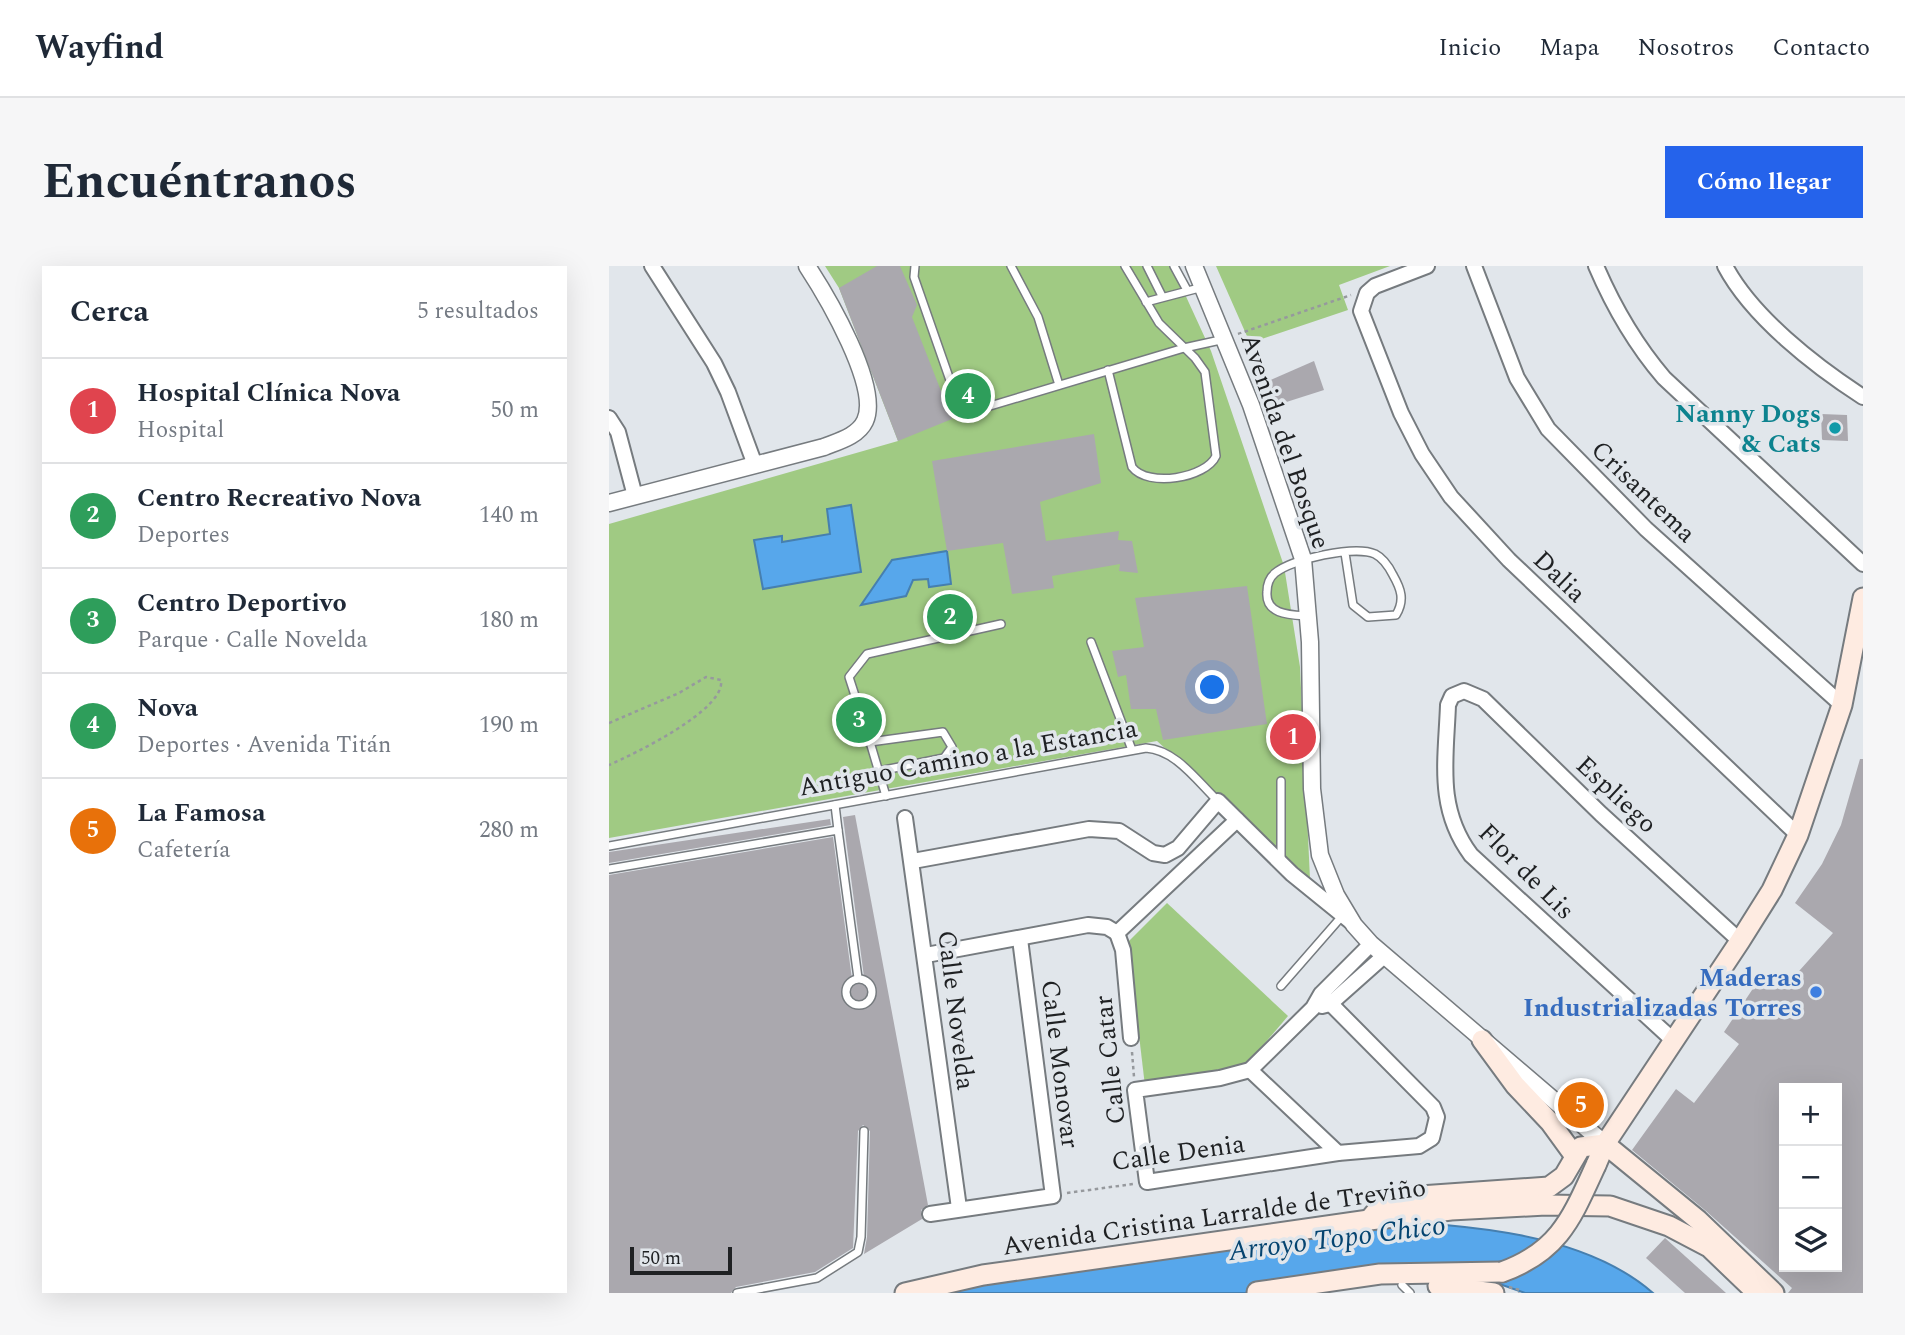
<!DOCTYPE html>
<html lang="es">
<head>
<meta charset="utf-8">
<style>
	:root { --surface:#fff; --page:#f6f6f7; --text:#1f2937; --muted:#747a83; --line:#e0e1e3; --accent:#2563eb }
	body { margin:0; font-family:Spectral,serif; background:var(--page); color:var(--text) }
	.controls { position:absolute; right:21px; bottom:21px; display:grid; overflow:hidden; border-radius:0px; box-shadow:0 7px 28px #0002 }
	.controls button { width:63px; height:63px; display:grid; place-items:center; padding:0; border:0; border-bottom:2px solid var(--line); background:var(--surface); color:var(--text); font:35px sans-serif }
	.scale { position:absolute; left:21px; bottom:18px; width:102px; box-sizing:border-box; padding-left:7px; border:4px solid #1f2123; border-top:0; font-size:19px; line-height:24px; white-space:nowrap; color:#1f2123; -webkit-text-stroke:5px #e1e6eb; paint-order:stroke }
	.you { position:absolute; left:604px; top:422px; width:24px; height:24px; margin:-18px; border:5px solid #fff; border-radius:50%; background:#1a73e8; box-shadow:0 0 0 10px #1a73e833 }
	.badge { display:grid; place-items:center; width:46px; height:46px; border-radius:50%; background:var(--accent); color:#fff; font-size:23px; font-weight:700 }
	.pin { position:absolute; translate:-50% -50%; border:4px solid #fff; box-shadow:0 2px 7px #0006 }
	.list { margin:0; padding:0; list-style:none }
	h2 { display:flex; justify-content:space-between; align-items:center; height:91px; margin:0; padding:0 28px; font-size:30px }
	h2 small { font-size:23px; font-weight:400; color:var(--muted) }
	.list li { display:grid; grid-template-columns:46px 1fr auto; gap:21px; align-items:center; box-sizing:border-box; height:105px; padding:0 28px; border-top:2px solid var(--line) }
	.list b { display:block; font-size:26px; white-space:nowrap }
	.list p { margin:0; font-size:23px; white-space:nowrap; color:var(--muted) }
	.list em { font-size:23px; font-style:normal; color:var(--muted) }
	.icon { flex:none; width:38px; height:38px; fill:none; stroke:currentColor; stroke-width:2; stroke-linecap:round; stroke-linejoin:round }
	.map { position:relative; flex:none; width:1254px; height:1027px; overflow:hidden; border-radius:0px }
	header { display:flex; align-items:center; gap:42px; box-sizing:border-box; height:98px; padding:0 35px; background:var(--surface); border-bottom:2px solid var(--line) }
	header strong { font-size:33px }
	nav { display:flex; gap:38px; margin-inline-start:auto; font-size:24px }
	.intro { display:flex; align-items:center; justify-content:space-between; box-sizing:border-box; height:168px; padding:0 42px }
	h1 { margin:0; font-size:49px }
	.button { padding:18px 32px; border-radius:0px; background:var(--accent); color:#fff; font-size:24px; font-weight:700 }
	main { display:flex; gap:42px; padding:0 42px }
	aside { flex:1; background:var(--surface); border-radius:0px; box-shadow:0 7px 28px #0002 }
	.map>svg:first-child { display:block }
	.green { fill:#a0ca83 }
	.water { fill:#57a7eb; stroke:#467faf; stroke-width:2 }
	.building { fill:#aaa8ae; fill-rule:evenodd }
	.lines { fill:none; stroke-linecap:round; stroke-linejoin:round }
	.service-casing { stroke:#767b7f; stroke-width:10 }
	.minor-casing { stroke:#767b7f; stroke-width:18 }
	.tertiary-casing { stroke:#767b7f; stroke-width:19 }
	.secondary-casing { stroke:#767b7f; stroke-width:23 }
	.path { stroke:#96999d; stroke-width:2.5; stroke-dasharray:3.5 3.5; stroke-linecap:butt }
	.service { stroke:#fff; stroke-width:7 }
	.minor { stroke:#fff; stroke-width:14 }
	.tertiary { stroke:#fff; stroke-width:16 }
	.secondary { stroke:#feebe1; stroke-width:19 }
	.secondary-bridge-casing { stroke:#767b7f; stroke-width:23; stroke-linecap:butt }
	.secondary-bridge { stroke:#feebe1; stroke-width:19 }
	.culture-dot { fill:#0f9aa8; stroke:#e1e6eb; stroke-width:2.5 }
	.shop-dot { fill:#3f7fe0; stroke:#e1e6eb; stroke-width:2.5 }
	.labels { text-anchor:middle; stroke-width:7; stroke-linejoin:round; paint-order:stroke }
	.culture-label { font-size:26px; font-weight:bold; fill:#0d838f; stroke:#e1e6eb; text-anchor:end }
	.street-label { font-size:26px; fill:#1f2123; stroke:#e1e6eb }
	.shop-label { font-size:26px; font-weight:bold; fill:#366cbe; stroke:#e1e6eb; text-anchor:end }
	.water-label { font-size:28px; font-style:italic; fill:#054470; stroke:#e1e6eb }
</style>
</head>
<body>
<header>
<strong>Wayfind</strong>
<nav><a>Inicio</a><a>Mapa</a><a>Nosotros</a><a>Contacto</a></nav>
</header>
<div class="intro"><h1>Encuéntranos</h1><a class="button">Cómo llegar</a></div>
<main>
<aside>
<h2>Cerca<small>5 resultados</small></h2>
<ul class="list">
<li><span class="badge" style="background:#e0444e">1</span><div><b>Hospital Clínica Nova</b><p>Hospital</p></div><em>50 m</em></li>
<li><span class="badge" style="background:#2e9e5b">2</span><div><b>Centro Recreativo Nova</b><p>Deportes</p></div><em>140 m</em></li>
<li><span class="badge" style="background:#2e9e5b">3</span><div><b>Centro Deportivo</b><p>Parque · Calle Novelda</p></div><em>180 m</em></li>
<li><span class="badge" style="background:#2e9e5b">4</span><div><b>Nova</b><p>Deportes · Avenida Titán</p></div><em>190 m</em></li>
<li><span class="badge" style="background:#e8710a">5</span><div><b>La Famosa</b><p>Cafetería</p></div><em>280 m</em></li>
</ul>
</aside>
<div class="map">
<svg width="1254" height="1027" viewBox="0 0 1254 1027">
	<rect width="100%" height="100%" fill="#e1e6eb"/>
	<g class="green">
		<path d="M216,0H563L602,85L675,300L691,401L701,613L548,475L0,572V258L289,175L230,22Z"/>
		<path d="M607,0H781L730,19L739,44L641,77Z"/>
		<path d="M558,637L679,750L639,797L536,820L519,676Z"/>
	</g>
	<g class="water">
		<path d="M242,239L252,306L154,323L145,274L173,270V276L221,268L218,243Z"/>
		<path d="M338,285L342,318L320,321L319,313L304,314L297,330L252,339L283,294Z"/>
		<path d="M760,954C850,959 972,964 1044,1027H916L848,1003L643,1027H296Z"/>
	</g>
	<g class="building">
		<path d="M268,0H291L308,39L303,51L343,153L289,175L230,22Z"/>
		<path d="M705,95L715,124L659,142L650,119Z"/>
		<path d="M1212,148L1238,149L1239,175L1213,174Z"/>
		<path d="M485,168L492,217L431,236L437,275L510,265L509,274L523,275L529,307L510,305L511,298L443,310L445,322L403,328L394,277L338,285L323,195Z"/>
		<path d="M638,320L658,458L554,474L547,443H522L517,409L509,411L503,385L535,381L526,332Z"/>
		<path d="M1251,493H1254V1027H1179L1183,1022L1097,945L1023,884L1067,823L1085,837L1130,778L1115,766L1153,709L1174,723L1224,667L1186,637L1213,598L1232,559ZM1175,822H1228V1001H1175Z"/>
		<path d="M246,549L319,939L312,944L313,953L255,988L258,971L261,865L254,859L249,865L244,982L206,1006L127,1021L122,1027H0V609L224,571L243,713L250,718L255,711L234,551Z"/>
		<path d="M221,553L222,559L0,597V586Z"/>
		<path d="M1056,972L1117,1027H1076L1037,992Z"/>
	</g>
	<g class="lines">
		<g class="service-casing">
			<g id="service">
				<path d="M306,0L305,11L350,140L361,146L575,82L616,73"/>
				<path d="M402,0L429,51L450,119"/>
				<path d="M538,0L553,30"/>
				<path d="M565,0L578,24"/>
				<path d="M537,36L594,21"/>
				<path d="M499,104L523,201C539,222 597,212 607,190L596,106L586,92L550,57L516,0"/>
				<path d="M698,350C682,349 656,349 658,326C658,318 660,312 666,307C683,293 746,279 766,288C774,292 780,301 784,309C792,323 796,334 787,349L759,351L744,339L736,287"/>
				<path d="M482,376L523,484"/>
				<path d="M261,476L240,411L258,388L392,358"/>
				<path d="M270,505L335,492L343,481L334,466L261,476L277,530"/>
				<path d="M672,515V594"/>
				<path d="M226,539L229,564"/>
				<path d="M0,580L537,482C567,484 588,515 609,535"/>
				<path d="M0,603L229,564L249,712"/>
				<circle cx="250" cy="726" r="13"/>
				<path d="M672,720L734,649"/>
				<path d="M793,1019L801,1027"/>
				<path d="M128,1027L208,1012L249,986L252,971L255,865"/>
			</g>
		</g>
		<g class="minor-casing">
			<g id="minor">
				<path d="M43,0L105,97L119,126L146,199"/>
				<path d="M818,0L766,20L758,27L752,45L792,147L813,188L842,231L900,294L1189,569"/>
				<path d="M865,0L908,112L939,163L1037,263L1233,439"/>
				<path d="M987,0C1005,42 1025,77 1055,112L1254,298"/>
				<path d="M1116,0C1143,51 1206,100 1254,131"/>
				<path d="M0,152L9,166L26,230"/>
				<path d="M296,552L350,942"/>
				<path d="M304,595L480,563L510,565L544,587L556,589L569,582L609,535L683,608L741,655"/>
				<path d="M508,667L628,554"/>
				<path d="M508,667L514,684L522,772"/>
				<path d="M317,689L479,659L498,661L508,667"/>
				<path d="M712,728L824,841L828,851L823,872L810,880L729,887L538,916L526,824L611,812L641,804L704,742L712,728L762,678"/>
				<path d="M713,740L721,738L775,690"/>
				<path d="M1065,775L862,589C827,542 837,494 839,439L843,430L855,425L874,433L992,548L1131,675"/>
				<path d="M641,804L729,887"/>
				<path d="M321,948L444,930L411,673"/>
			</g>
		</g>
		<g class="tertiary-casing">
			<g id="tertiary">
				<path d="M585,0L642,139L694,293L701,376L703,523L711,589L727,629L745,659L762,678L996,878"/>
				<path d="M0,237L215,181C230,175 249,170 256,155C272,121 217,29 198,0"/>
			</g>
		</g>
		<g class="secondary-casing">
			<g id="secondary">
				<path d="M873,774L906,819L941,856L965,889"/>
				<path d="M987,899L996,878L1131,675L1163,624L1189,569L1233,439L1254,332"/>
				<path d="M760,954L775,936L797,931L940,921L955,910L972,881L996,878L1089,954L1165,1027"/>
				<path d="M829,1020L885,1027"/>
				<path d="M648,1026L771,1008L893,1006"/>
				<path d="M296,1027L374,1009L760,954L842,944L937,939L1001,940L1060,960L1100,981L1148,1027"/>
			</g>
		</g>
		<g class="path">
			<path d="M629,68L742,29"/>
			<path d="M0,457L70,427L97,411L112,414C117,444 25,488 0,499"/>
			<path d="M523,786L525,811"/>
			<path d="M458,927L524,918"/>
			<path d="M900,1021L911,1024L910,1027"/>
		</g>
		<use href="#service" class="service"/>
		<use href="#minor" class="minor"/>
		<use href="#tertiary" class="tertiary"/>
		<use href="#secondary" class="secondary"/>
		<g class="secondary-bridge-casing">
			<path id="secondary-bridge" d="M893,1006C951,985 963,951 987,899"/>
		</g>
		<use href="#secondary-bridge" class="secondary-bridge"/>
	</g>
	<circle class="culture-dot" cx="1226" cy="162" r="7"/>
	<circle class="shop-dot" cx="1207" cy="726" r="7"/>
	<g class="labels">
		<g class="culture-label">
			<text x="1212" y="156">Nanny Dogs<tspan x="1212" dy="30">&amp; Cats</tspan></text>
		</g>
		<g class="street-label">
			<text transform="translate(677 175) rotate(71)" y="9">Avenida del Bosque</text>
			<text transform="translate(1035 225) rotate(44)" y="9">Crisantema</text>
			<text transform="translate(951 310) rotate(44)" y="9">Dalia</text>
			<text transform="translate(359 491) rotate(-10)" y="9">Antiguo Camino a la Estancia</text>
			<text transform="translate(1008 528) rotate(43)" y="9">Espliego</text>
			<text transform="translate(918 605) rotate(45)" y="9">Flor de Lis</text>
			<text transform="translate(348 744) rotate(83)" y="9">Calle Novelda</text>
			<text transform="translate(500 794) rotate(-96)" y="9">Calle Catar</text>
			<text transform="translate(452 798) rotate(83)" y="9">Calle Monovar</text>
			<text transform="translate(569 886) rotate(-8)" y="9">Calle Denia</text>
			<text transform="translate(605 950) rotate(-8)" y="9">Avenida Cristina Larralde de Treviño</text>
		</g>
		<g class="shop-label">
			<text x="1193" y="720">Maderas<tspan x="1193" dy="30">Industrializadas Torres</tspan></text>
		</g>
		<g class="water-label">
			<text transform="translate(728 971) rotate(-7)" y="10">Arroyo Topo Chico</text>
		</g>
	</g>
</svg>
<div class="controls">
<button>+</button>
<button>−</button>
<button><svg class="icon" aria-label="layers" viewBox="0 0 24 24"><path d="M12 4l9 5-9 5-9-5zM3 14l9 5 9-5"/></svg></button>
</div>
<div class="scale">50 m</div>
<div class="you"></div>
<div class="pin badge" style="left:684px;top:471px;background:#e0444e">1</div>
<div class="pin badge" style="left:341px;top:351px;background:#2e9e5b">2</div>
<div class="pin badge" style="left:250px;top:454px;background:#2e9e5b">3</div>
<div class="pin badge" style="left:359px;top:130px;background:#2e9e5b">4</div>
<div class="pin badge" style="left:972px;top:839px;background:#e8710a">5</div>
</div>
</main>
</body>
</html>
